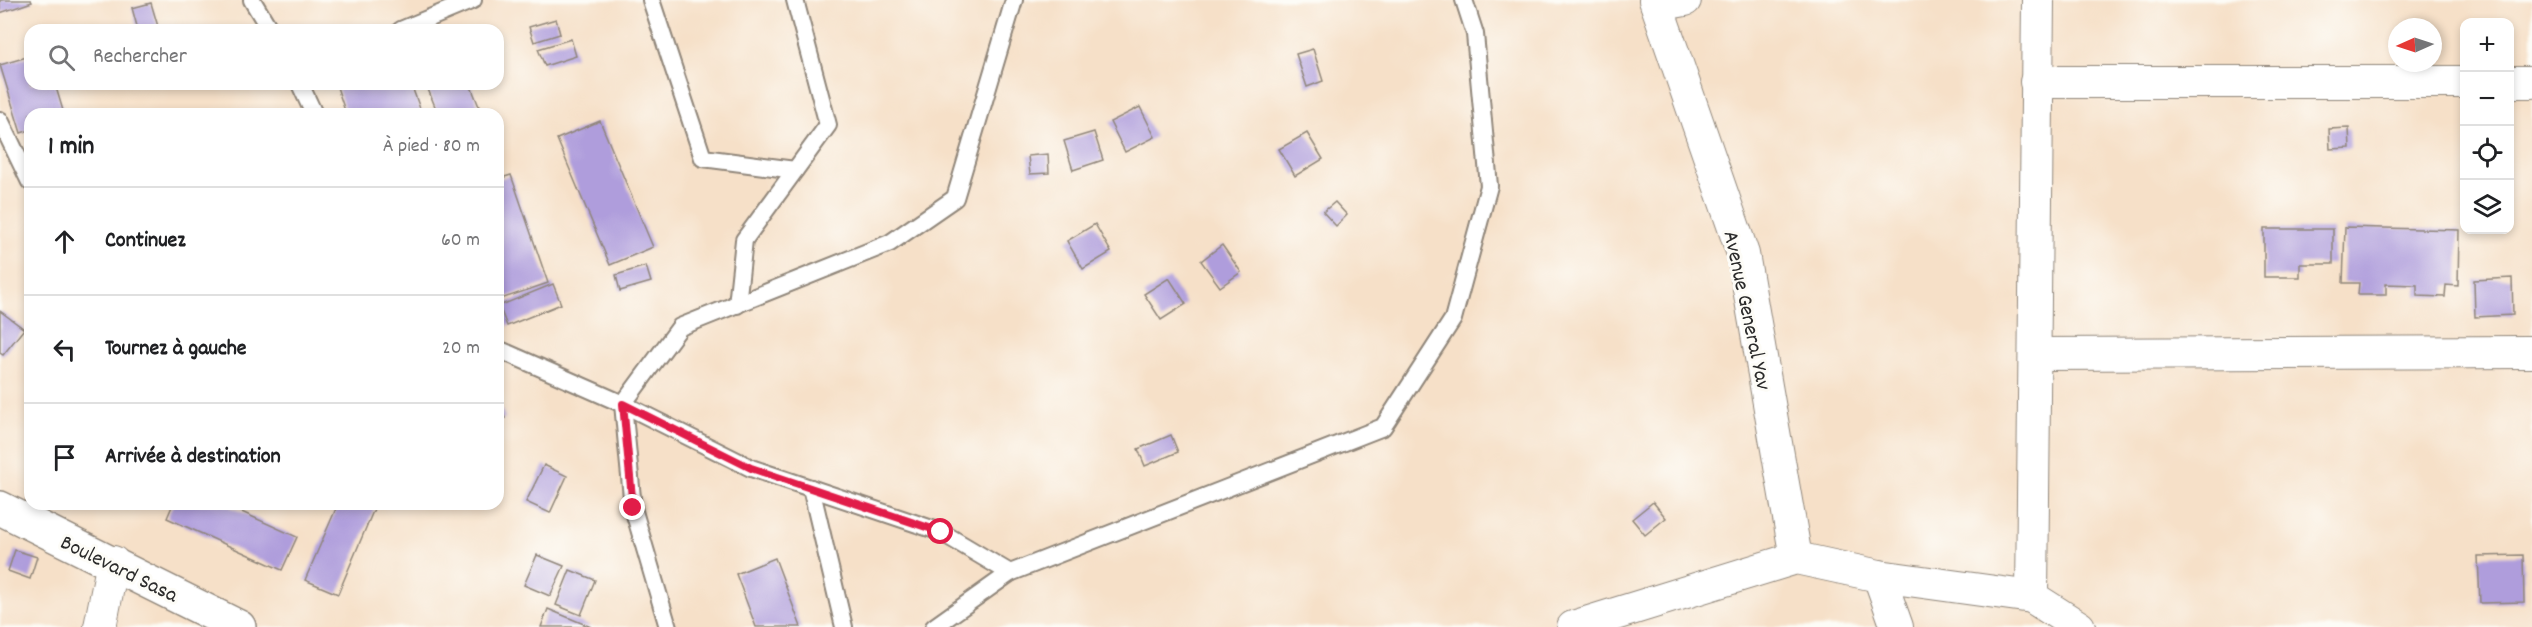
<!DOCTYPE html>
<html lang="fr">
<head>
<meta charset="utf-8">
<style>
	:root { --surface:#fff; --page:#f6f6f6; --text:#202124; --muted:#757577; --line:#e0e0e0 }
	body { margin:0; font-family:Dekko,sans-serif; background:var(--page); color:var(--text) }
	.controls { position:absolute; right:18px; top:18px; display:grid; overflow:hidden; border-radius:12px; box-shadow:0 3px 9px #0003 }
	.controls button { width:54px; height:54px; display:grid; place-items:center; padding:0; border:0; border-bottom:2px solid var(--line); background:var(--surface); color:var(--text); font:30px sans-serif }
	.compass { position:absolute; left:2388px; top:18px; width:54px; height:54px; border-radius:50%; background:var(--surface); box-shadow:0 3px 9px #0003; rotate:267deg }
	.stop { position:absolute; width:18px; height:18px; margin:-14px; border:4px solid #e11d48; border-radius:50%; background:#fff }
	.stop.end { background:#e11d48; border-color:#fff; box-shadow:0 2px 6px #0008 }
	.list { margin:0; padding:0; list-style:none }
	h2 { display:flex; justify-content:space-between; align-items:center; height:78px; margin:0; padding:0 24px; font-size:26px }
	h2 small { font-size:20px; font-weight:400; color:var(--muted) }
	.list li { display:grid; grid-template-columns:39px 1fr auto; gap:18px; align-items:center; box-sizing:border-box; height:108px; padding:0 24px; border-top:2px solid var(--line) }
	.list b { display:block; font-size:22px; white-space:nowrap }
	.list em { font-size:20px; font-style:normal; color:var(--muted) }
	.icon { flex:none; width:33px; height:33px; fill:none; stroke:currentColor; stroke-width:2; stroke-linecap:round; stroke-linejoin:round }
	.map { position:relative; flex:none; width:2532px; height:627px; overflow:hidden }
	.search { position:absolute; background:var(--surface); box-shadow:0 3px 9px #0003; left:24px; top:24px; width:480px; height:66px; display:flex; align-items:center; gap:15px; box-sizing:border-box; padding:0 21px; border-radius:18px; color:var(--muted); font-size:22px }
	.panel { position:absolute; background:var(--surface); box-shadow:0 3px 9px #0003; left:24px; top:108px; width:480px; height:402px; border-radius:18px }
	.map>svg:first-child { display:block }
	.building { fill:#af9ddc }
	.lines { fill:none; stroke-linecap:round; stroke-linejoin:round }
	.service-casing { stroke:#90867a; stroke-width:20 }
	.minor-casing { stroke:#90867a; stroke-width:34 }
	.tertiary-casing { stroke:#90867a; stroke-width:36 }
	.service { stroke:#fff; stroke-width:16 }
	.minor { stroke:#fff; stroke-width:32 }
	.tertiary { stroke:#fff; stroke-width:33 }
	.route { stroke:#e11d48; stroke-width:8 }
	.labels { text-anchor:middle; stroke-width:6; stroke-linejoin:round; paint-order:stroke }
	.street-label { font-size:22px; fill:#2b2b2b; stroke:#fdfcf7 }
</style>
</head>
<body>
<div class="map">
<svg width="2532" height="627" viewBox="0 0 2532 627">
	<rect width="100%" height="100%" fill="#fdfcf7"/>
	<filter id="ink" filterUnits="userSpaceOnUse"><feTurbulence type="fractalNoise" baseFrequency=".0167" numOctaves="2"/><feDisplacementMap in="SourceGraphic" scale="12" xChannelSelector="R" yChannelSelector="G"/><feConvolveMatrix kernelMatrix="1 2 1 2 8 2 1 2 1" color-interpolation-filters="sRGB"/></filter>
	<filter id="wash" filterUnits="userSpaceOnUse"><feTurbulence type="fractalNoise" baseFrequency=".008" numOctaves="4" result="noise"/><feDisplacementMap in="SourceGraphic" scale="24" xChannelSelector="R" yChannelSelector="G"/><feGaussianBlur stdDeviation="1.35" result="paint"/><feColorMatrix in="noise" values="0 0 0 0 0 0 0 0 0 0 0 0 0 0 0 0 0 1.4 0 .05"/><feComposite in="paint" operator="in"/></filter>
	<g filter="url(#wash)">
		<rect width="100%" height="100%" fill="#f6e0c8"/>
		<g id="blocks">
			<g class="building">
				<path d="M0,0H31L32,2L0,13Z"/>
				<path d="M151,3L159,30H138L132,8Z"/>
				<path d="M556,19L560,34L534,42L529,27Z"/>
				<path d="M571,39L576,56L545,66L538,49Z"/>
				<path d="M1313,49L1323,81L1307,87L1296,54Z"/>
				<path d="M30,56V84H55L64,114H30V130L21,133L0,65Z"/>
				<path d="M336,84H411L422,114H346Z"/>
				<path d="M426,84H470L482,114H438Z"/>
				<path d="M1140,107L1155,137L1125,152L1110,122Z"/>
				<path d="M600,121L653,247L610,265L557,139Z"/>
				<path d="M2349,128L2350,148L2330,149L2329,129Z"/>
				<path d="M1094,132L1103,160L1073,170L1064,141Z"/>
				<path d="M1307,133L1323,159L1295,176L1279,149Z"/>
				<path d="M1048,154L1049,173L1030,174L1028,156Z"/>
				<path d="M511,175L548,283L498,300V179Z"/>
				<path d="M1335,202L1347,215L1336,226L1323,212Z"/>
				<path d="M1095,224L1111,252L1083,269L1067,241Z"/>
				<path d="M2345,227L2459,230L2458,286L2446,285L2445,297L2417,296V285L2386,284V295H2358L2359,283H2343Z"/>
				<path d="M2264,229H2333V264H2300V277H2264Z"/>
				<path d="M1222,245L1241,272L1220,287L1201,261Z"/>
				<path d="M646,266L651,282L620,291L616,275Z"/>
				<path d="M1169,278L1186,304L1161,320L1144,294Z"/>
				<path d="M2512,278L2513,315L2475,317L2474,280Z"/>
				<path d="M553,284L561,304L507,326L499,306Z"/>
				<path d="M0,311L24,329L3,355L0,353Z"/>
				<path d="M498,401L505,418L498,421Z"/>
				<path d="M1171,435L1178,452L1145,466L1138,449Z"/>
				<path d="M544,465L567,476L550,513L526,502Z"/>
				<path d="M1653,502L1666,518L1645,535L1632,519Z"/>
				<path d="M173,504H224L297,537L282,570L167,518Z"/>
				<path d="M338,504H376L338,594L305,580Z"/>
				<path d="M15,550L37,557L30,579L8,571Z"/>
				<path d="M537,555L564,566L550,596L524,585Z"/>
				<path d="M2523,555L2524,602L2480,603L2478,556Z"/>
				<path d="M775,558L801,627H756L736,574Z"/>
				<path d="M570,570L595,580L581,615L556,605Z"/>
				<path d="M548,609L591,627H541Z"/>
			</g>
		</g>
	</g>
	<g filter="url(#ink)">
		<use href="#blocks" fill-opacity="0" stroke="#90867a" stroke-width="1.5"/>
		<g class="lines">
			<g class="service-casing">
				<g id="service">
					<path d="M252,0L270,30"/>
					<path d="M651,0L703,158L795,170"/>
					<path d="M401,30L473,0"/>
					<path d="M300,84L314,114"/>
					<path d="M0,120L30,182"/>
					<path d="M737,305L744,240L828,125L795,0"/>
					<path d="M498,349L623,404L751,468L941,532L1010,573L1383,427L1453,319L1489,186L1475,34L1464,0"/>
					<path d="M811,488L844,627"/>
					<path d="M668,627L633,508L623,404L680,327L890,243L955,198L1014,0"/>
					<path d="M934,627L1010,573"/>
				</g>
			</g>
			<g class="minor-casing">
				<g id="minor">
					<path d="M1655,0L1743,254L1796,558"/>
					<path d="M1657,5L1685,0"/>
					<path d="M2036,82H2464"/>
					<path d="M2510,82H2532"/>
					<path d="M2035,354L2532,352"/>
					<path d="M1879,576L1897,627"/>
					<path d="M2032,597L2038,0"/>
					<path d="M100,627L113,562"/>
					<path d="M1573,627L1796,558L1879,576L2032,597L2079,627"/>
				</g>
			</g>
			<g class="tertiary-casing">
				<path id="tertiary" d="M0,508L239,627"/>
			</g>
			<use href="#service" class="service"/>
			<use href="#minor" class="minor"/>
			<use href="#tertiary" class="tertiary"/>
		</g>
	</g>
	<g class="lines" filter="url(#ink)">
		<path class="route" d="M633,508L623,404L751,468L941,532"/>
	</g>
	<g class="labels">
		<g class="street-label">
			<text transform="translate(1749 310) rotate(78)" y="8">Avenue General Yav</text>
			<text transform="translate(120 567) rotate(26)" y="8">Boulevard Sasa</text>
		</g>
	</g>
</svg>
<div class="controls">
<button>+</button>
<button>−</button>
<button><svg class="icon" aria-label="locate" viewBox="0 0 24 24"><circle cx="12" cy="12" r="6"/><path d="M12 2v4M12 18v4M2 12h4M18 12h4"/></svg></button>
<button><svg class="icon" aria-label="layers" viewBox="0 0 24 24"><path d="M12 4l9 5-9 5-9-5zM3 14l9 5 9-5"/></svg></button>
</div>
<svg class="compass" viewBox="-18 -18 36 36"><path d="M0-13l5 13h-10z" fill="#e53935"/><path d="M0 13l5-13h-10z" fill="#757577"/></svg>
<div class="stop" style="left:941px;top:532px"></div>
<div class="stop end" style="left:633px;top:508px"></div>
<div class="search"><svg class="icon" aria-label="search" viewBox="0 0 24 24"><circle cx="10" cy="10" r="6"/><path d="M15 15l6 6"/></svg>Rechercher</div>
<section class="panel">
<h2>1 min<small>À pied · 80 m</small></h2>
<ul class="list">
<li><svg class="icon" aria-label="ahead" viewBox="0 0 24 24"><path d="M12 20V5M6 11l6-6 6 6"/></svg><div><b>Continuez</b></div><em>60 m</em></li>
<li><svg class="icon" aria-label="left" viewBox="0 0 24 24"><path d="M17 20v-9H6M10 6l-5 5 5 5"/></svg><div><b>Tournez à gauche</b></div><em>20 m</em></li>
<li><svg class="icon" aria-label="arrive" viewBox="0 0 24 24"><path d="M6 21V4h12l-3 4 3 4H6"/></svg><div><b>Arrivée à destination</b></div></li>
</ul>
</section>
</div>
</body>
</html>
